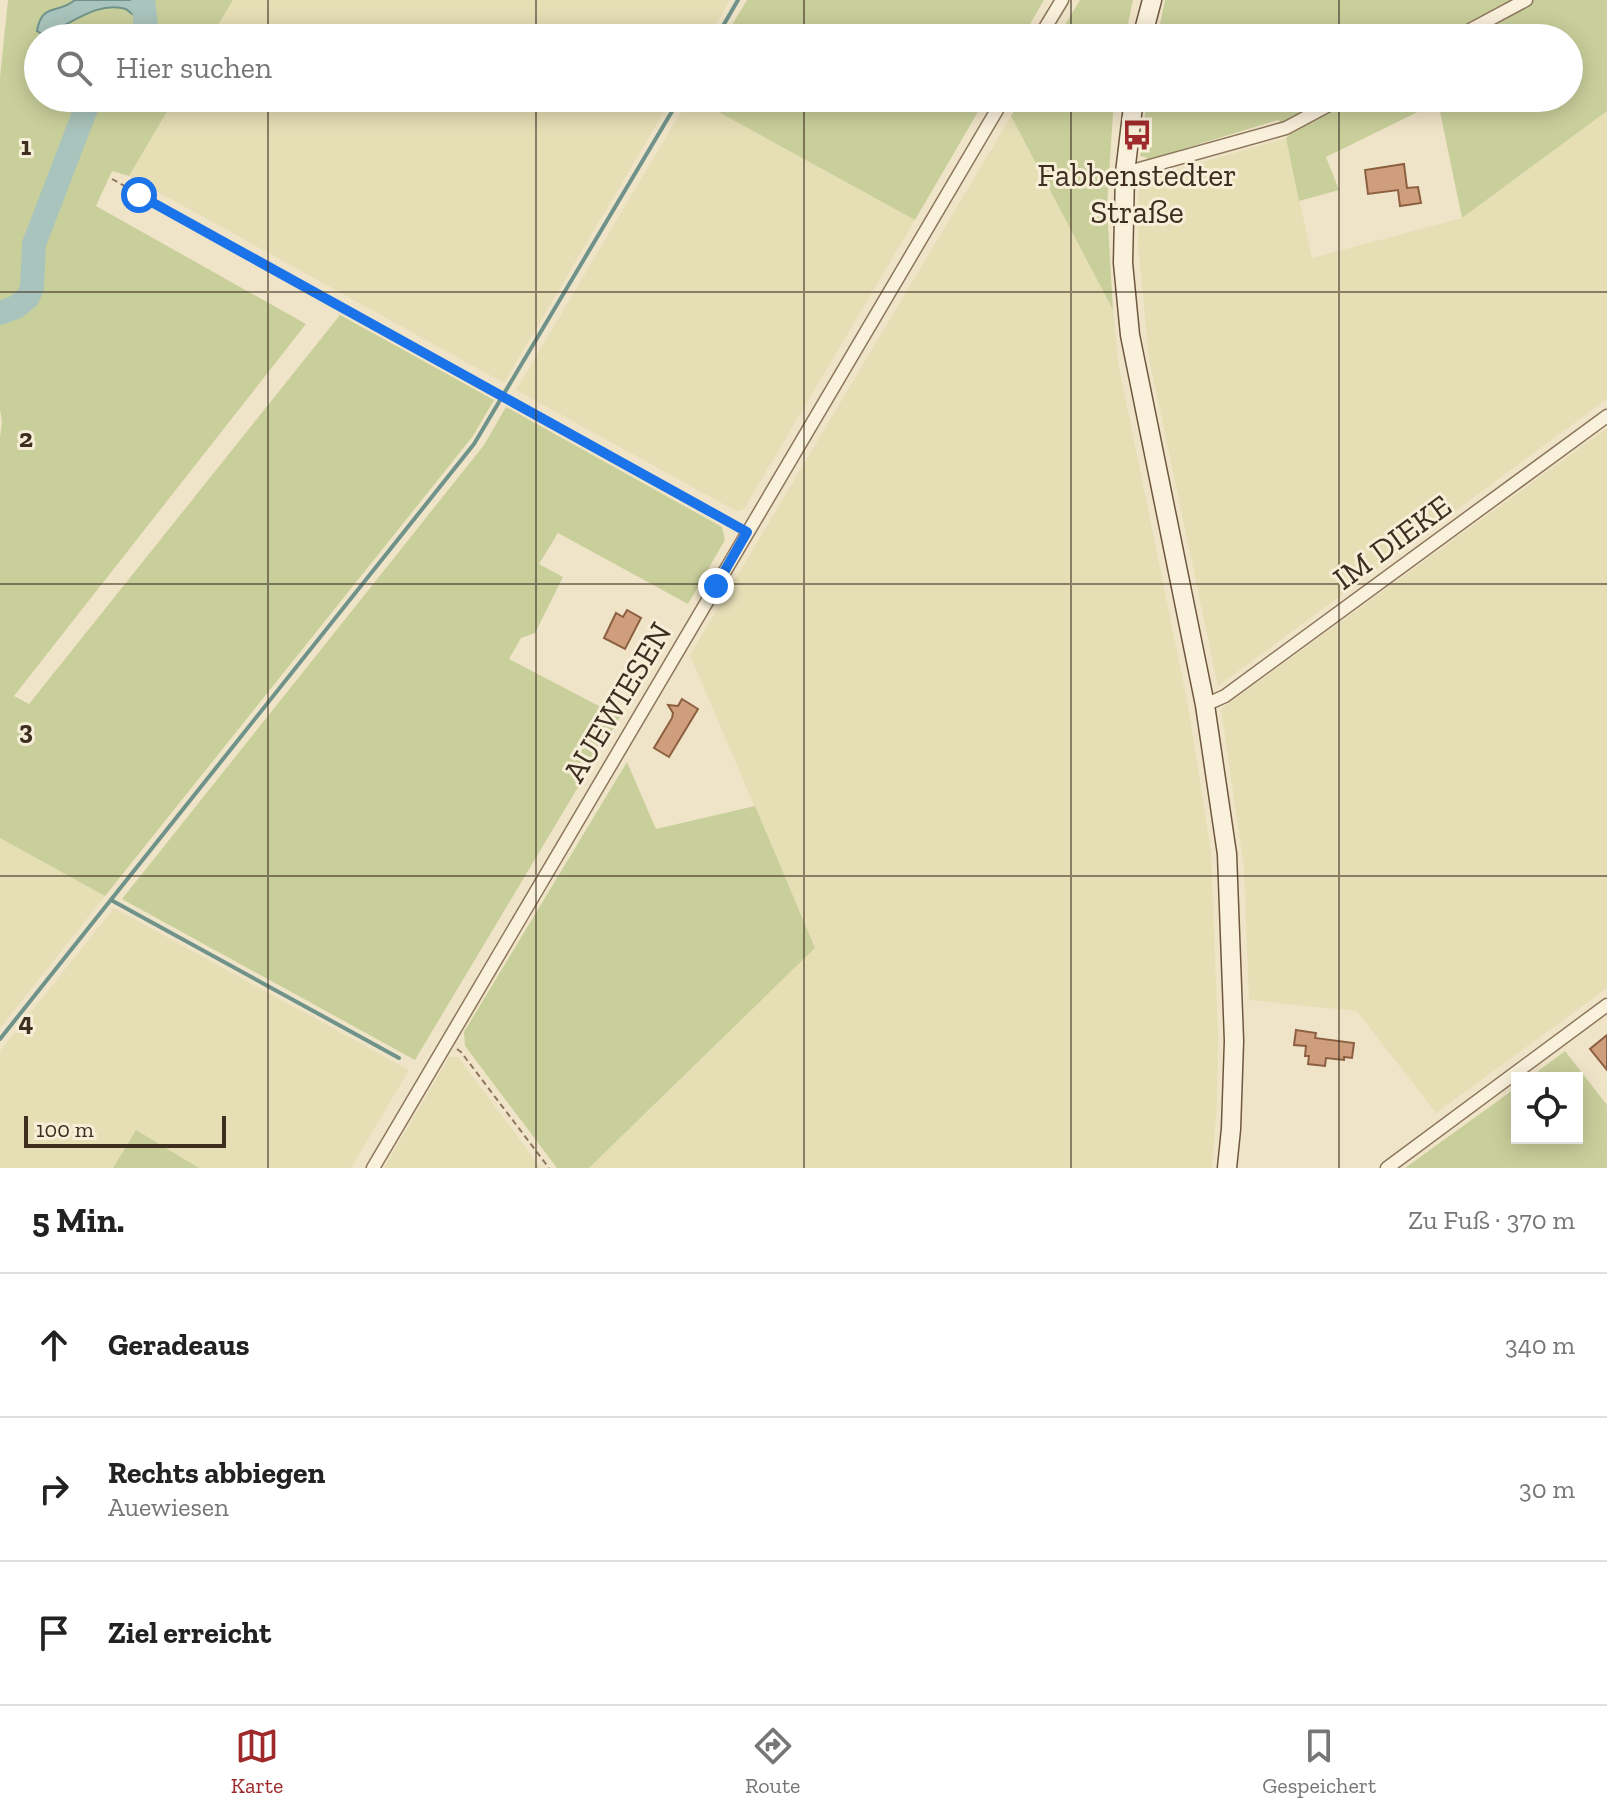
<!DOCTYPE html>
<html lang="de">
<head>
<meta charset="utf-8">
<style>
	:root { --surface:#fff; --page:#f6f6f6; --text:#222; --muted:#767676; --line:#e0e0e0; --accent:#9e2a2b }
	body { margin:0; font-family:"Zilla Slab",serif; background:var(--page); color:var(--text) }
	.controls { position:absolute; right:24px; bottom:24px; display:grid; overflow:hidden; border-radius:0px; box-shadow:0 4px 20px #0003 }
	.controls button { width:72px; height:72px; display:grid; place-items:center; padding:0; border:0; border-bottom:2px solid var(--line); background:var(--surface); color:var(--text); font:40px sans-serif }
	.scale { position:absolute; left:24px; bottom:20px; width:202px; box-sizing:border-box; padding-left:8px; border:4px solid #3d2e20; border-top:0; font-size:22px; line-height:28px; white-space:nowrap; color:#3d2e20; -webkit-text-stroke:6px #f7eed8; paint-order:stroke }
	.stop { position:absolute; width:24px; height:24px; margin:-18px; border:6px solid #1a73e8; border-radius:50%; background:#fff }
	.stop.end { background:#1a73e8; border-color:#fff; box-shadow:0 2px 8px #0008 }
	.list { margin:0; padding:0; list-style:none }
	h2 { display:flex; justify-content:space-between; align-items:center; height:104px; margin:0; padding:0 32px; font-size:34px }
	h2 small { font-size:26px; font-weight:400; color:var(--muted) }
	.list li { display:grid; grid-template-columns:52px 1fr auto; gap:24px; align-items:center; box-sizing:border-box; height:144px; padding:0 32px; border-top:2px solid var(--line) }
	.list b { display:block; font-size:30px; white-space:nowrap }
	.list p { margin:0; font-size:26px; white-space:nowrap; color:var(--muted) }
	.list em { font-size:26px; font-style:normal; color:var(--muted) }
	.icon { flex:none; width:44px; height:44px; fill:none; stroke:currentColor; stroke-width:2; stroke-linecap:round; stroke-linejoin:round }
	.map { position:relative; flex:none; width:1607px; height:1168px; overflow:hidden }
	.search { position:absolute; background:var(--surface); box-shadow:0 4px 20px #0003; left:24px; right:24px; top:24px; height:88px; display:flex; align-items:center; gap:20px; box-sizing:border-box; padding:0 28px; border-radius:44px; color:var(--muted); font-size:30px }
	.sheet { height:536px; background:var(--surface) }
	nav { display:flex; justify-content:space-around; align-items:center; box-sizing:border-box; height:112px; border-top:2px solid var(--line); background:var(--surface); font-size:22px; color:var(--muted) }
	nav a { display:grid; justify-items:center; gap:4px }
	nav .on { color:var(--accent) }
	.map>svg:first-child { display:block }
	.farmland { fill:#e6deb5 }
	.green { fill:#c9cf9b }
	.water { fill:#a9c4bc; stroke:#6f938a; stroke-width:2 }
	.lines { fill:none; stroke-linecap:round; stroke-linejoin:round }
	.stream { stroke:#6f938a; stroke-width:4 }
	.river { stroke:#a9c4bc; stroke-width:24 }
	.building { fill:#cf9f7d; stroke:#8d5f41; stroke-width:2 }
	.street-casing { stroke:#8d765c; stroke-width:15 }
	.secondary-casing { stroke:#6f573f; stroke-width:21 }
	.path { stroke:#8d765c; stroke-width:2; stroke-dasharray:6 4; stroke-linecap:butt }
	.street { stroke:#faf1dc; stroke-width:12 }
	.secondary { stroke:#faf1dc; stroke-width:18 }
	.route { stroke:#1a73e8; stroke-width:10 }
	.grid { fill:none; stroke:#3d2e20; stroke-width:2; stroke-opacity:0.55 }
	.labels { text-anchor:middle; stroke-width:6; stroke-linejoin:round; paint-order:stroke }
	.poi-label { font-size:32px; fill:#3d2e20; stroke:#f7eed8 }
	.street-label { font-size:32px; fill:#3d2e20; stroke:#f7eed8 }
	.grid-label { font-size:26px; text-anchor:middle; font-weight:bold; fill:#3d2e20; stroke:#f7eed8; stroke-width:6; stroke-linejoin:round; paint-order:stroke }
</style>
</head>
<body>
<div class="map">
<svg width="1607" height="1168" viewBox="0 0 1607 1168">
	<rect width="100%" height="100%" fill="#f0e4c8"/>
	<g class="farmland">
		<path d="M233,0H730L708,38H210Z"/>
		<path d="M175,98H672L504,383L129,176Z"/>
		<path d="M689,98H693L915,220L744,509L736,511L516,390Z"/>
		<path d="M1607,111V399L1218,686L1149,358L1138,244L1139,189L1148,178L1286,138L1312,258L1462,218Z"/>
		<path d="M1011,116L1113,310L1118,362L1188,705L1211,852L1218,1033L1217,1103L1212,1168H589L815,948L690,655Z"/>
		<path d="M1607,428V988L1436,1113L1357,1011L1249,1000L1244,867L1221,709Z"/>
		<path d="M0,838L105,896L0,1028Z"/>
		<path d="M114,908L409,1070L351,1168H199L136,1131L113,1168H0V1051Z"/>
		<path d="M449,1057H458L541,1168H384Z"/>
	</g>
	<g class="green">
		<path d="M8,0H136L138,34L135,38H38V98H85L82,110L67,142L28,242C22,273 40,296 0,304V77Z"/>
		<path d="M151,0H233L210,38H153L155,30Z"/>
		<path d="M747,0H1044L1022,38H724Z"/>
		<path d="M1080,0H1133L1125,38H1057Z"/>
		<path d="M1165,0H1607V111L1462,218L1438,102L1326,157L1339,190L1299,201L1286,138L1293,132L1278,120L1150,159L1140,156L1147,98H1569V38H1157Z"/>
		<path d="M98,98H175L129,176L112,171L96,206L306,324L14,696L29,704L340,315L494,400L473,436L105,896L0,838V437L2,422L0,409V318C12,315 24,314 32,302C43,285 35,261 41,242C56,192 79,146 98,98Z"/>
		<path d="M693,98H986L915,220Z"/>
		<path d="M1022,98H1114L1107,207L1113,310L1011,116Z"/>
		<path d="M506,407L722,527L725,540L688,604L558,533L539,564L563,577L535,633L521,638L509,659L620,717L415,1060L122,899L484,445Z"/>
		<path d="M627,762L656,829L755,806L815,948L589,1168H557L465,1046L464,1032Z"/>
		<path d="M1565,1051L1607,1105V1168H1405L1517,1087V1138H1577V1078H1529Z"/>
		<path d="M136,1130L199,1168H113Z"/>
	</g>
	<path class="water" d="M75,0H136V17C135,16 127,10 126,9C97,0 69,26 44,35L37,31C42,2 57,15 75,0Z"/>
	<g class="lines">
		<g class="stream">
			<path d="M716,38L738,0"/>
			<path d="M111,900L399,1058"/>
			<path d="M0,1039L474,444L680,98"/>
		</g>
		<g class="river">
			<path d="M143,0L147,35L145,38"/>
			<path d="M0,313L16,307L28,297L32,288L34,244L90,98"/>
		</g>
	</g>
	<g class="building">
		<path d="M1404,164L1407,188L1418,187L1421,203L1400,206L1398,190L1368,194L1365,170Z"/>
		<path d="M627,610L641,618L625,649L604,638L616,613L623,617Z"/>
		<path d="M682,699L698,709L669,757L654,748L672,718L673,713L668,705L678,706Z"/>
		<path d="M1296,1030L1316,1033L1315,1038L1354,1043L1352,1058L1344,1057V1060L1326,1058L1325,1066L1308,1064L1309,1056H1305L1306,1046L1294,1045Z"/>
		<path d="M1607,1035V1070L1590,1049Z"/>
	</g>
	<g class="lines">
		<g class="street-casing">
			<g id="street">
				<path d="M1039,38L1062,0"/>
				<path d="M1455,38L1526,0"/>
				<path d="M1125,173L1286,128L1342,98"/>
				<path d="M1205,705L1225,696L1607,416"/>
				<path d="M373,1168L1004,98"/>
				<path d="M1387,1168L1607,1005"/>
			</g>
		</g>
		<g class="secondary-casing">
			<g id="secondary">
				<path d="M1142,38L1152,0"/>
				<path d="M1134,98L1125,173L1123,263L1130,335L1205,705L1227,854L1234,1041L1231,1129L1227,1168"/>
			</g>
		</g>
		<g class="path">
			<path d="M112,179L736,525"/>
			<path d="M457,1049L461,1052L549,1168"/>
		</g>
		<use href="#street" class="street"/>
		<use href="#secondary" class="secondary"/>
	</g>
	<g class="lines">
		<path class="route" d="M139,195L747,532L716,586"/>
	</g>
	<path class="grid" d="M268,0V38M536,0V38M804,0V38M1071,0V38M1339,0V38M268,98V1168M536,98V1168M804,98V1168M1071,98V1168M1339,98V1168M0,292H1607M0,584H1607M0,876H1607"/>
	<defs>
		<g id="bus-bare" transform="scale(2.4)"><path d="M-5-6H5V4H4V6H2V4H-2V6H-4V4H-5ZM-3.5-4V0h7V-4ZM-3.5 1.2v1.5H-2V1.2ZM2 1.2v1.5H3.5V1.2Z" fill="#9e2a2b" stroke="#f7eed8" stroke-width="2.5" paint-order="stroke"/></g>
	</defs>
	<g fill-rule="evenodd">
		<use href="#bus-bare" x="1137" y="135"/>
	</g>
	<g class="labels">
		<g class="poi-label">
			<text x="1137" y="186">Fabbenstedter<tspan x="1137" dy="37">Straße</tspan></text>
		</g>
		<g class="street-label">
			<text transform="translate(1392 542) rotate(-36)" y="11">IM DIEKE</text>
			<text transform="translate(617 702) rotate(-59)" y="11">AUEWIESEN</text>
		</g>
	</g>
	<g class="grid-label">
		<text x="26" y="155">1</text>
		<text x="26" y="447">2</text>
		<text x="26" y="739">3</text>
		<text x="26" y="1031">4</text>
	</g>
</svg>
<div class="controls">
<button><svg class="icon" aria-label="locate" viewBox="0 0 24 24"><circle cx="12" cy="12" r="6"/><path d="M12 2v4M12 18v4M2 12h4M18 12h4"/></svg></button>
</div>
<div class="scale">100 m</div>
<div class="stop" style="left:139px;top:195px"></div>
<div class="stop end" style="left:716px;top:586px"></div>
<div class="search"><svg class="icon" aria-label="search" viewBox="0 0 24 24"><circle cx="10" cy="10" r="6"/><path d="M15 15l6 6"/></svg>Hier suchen</div>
</div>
<section class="sheet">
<h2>5 Min.<small>Zu Fuß · 370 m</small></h2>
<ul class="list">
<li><svg class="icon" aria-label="ahead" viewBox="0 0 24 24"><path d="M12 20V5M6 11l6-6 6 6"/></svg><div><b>Geradeaus</b></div><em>340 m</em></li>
<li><svg class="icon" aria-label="right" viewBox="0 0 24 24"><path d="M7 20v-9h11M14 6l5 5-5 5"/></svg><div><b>Rechts abbiegen</b><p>Auewiesen</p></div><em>30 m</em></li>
<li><svg class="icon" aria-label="arrive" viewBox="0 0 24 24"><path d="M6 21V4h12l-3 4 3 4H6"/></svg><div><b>Ziel erreicht</b></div></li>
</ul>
</section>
<nav>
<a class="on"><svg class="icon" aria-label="map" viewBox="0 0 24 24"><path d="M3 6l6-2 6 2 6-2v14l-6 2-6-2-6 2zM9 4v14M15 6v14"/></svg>Karte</a>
<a><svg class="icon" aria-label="directions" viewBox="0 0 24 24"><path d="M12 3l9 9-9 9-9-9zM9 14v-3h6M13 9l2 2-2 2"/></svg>Route</a>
<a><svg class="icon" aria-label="saved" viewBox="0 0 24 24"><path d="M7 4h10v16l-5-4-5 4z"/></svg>Gespeichert</a>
</nav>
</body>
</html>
